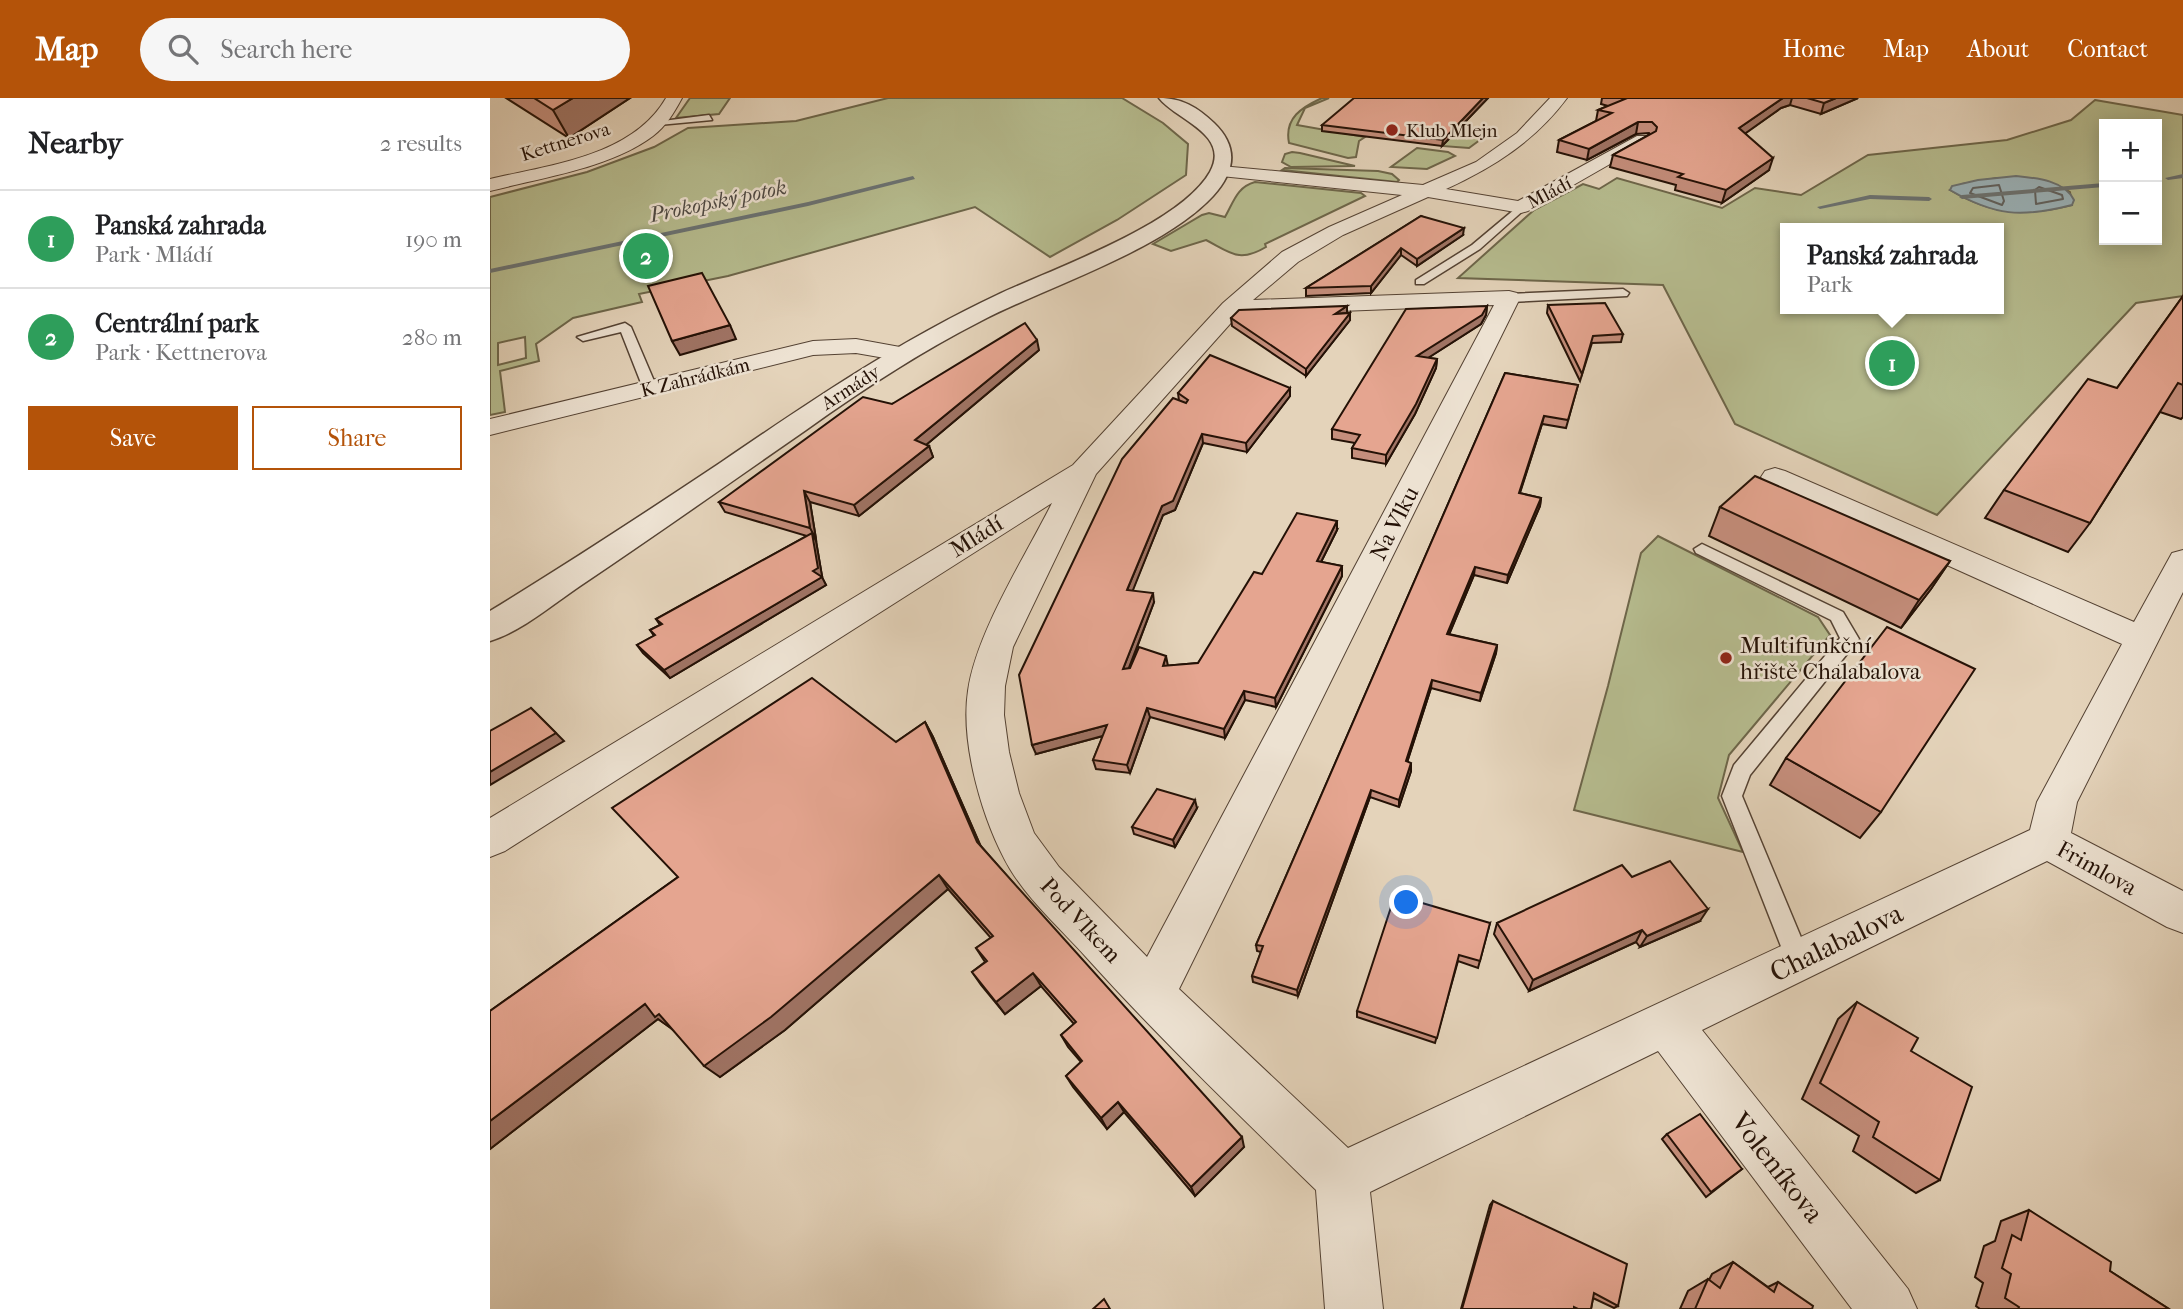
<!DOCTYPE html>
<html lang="en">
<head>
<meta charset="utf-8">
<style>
	:root { --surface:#fff; --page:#f6f6f6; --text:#202124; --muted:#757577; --line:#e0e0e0; --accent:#b45309 }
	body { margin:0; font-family:"IM FELL French Canon",serif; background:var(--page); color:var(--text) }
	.controls { position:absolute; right:21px; top:21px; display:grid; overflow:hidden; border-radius:0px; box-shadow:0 4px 18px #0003 }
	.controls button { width:63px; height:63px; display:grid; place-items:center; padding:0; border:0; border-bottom:2px solid var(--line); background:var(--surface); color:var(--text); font:35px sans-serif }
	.you { position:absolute; left:917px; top:805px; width:24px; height:24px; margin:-18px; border:5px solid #fff; border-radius:50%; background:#1a73e8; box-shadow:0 0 0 10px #1a73e833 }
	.badge { display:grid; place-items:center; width:46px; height:46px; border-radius:50%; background:var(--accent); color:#fff; font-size:23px; font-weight:700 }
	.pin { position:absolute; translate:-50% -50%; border:4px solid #fff; box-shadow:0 2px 7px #0006 }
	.popup { position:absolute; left:1290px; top:125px; width:224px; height:91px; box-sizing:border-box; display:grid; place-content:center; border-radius:0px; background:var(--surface); filter:drop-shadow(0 2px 5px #0005); font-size:23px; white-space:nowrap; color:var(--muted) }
	.popup b { font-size:26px; color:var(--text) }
	.popup::after { content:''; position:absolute; left:50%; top:100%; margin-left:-14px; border:14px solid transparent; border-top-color:var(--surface) }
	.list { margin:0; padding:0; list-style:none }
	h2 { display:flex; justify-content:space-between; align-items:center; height:91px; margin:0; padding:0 28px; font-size:30px }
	h2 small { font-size:23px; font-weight:400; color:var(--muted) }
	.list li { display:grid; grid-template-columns:46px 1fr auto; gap:21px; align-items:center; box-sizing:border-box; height:98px; padding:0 28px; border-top:2px solid var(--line) }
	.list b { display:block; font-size:26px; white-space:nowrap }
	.list p { margin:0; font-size:23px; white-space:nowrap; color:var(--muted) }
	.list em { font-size:23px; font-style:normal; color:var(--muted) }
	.actions { display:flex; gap:14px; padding:21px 28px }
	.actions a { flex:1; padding:16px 0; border:2px solid var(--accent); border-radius:0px; text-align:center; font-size:24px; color:var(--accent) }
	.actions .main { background:var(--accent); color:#fff }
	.icon { flex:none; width:38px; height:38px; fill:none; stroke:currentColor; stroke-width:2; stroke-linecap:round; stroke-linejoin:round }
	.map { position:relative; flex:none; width:1693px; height:1211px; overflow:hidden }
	header { display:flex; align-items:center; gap:42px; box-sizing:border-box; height:98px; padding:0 35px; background:var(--accent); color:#fff }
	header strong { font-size:33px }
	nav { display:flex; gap:38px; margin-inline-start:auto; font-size:24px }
	.search { width:490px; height:63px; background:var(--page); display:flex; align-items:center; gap:18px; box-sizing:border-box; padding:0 24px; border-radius:38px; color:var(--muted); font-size:26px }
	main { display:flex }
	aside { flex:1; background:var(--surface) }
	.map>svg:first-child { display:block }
	.green { fill:#b6bc8f; stroke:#6d664a; stroke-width:2; fill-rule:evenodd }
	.water { fill:#9bb4bb; stroke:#6b7373; stroke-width:2 }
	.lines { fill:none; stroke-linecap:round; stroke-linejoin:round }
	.shore { stroke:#606260; stroke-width:2 }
	.stream { fill:#6b7373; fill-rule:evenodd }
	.service-casing { stroke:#544233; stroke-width:3 }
	.minor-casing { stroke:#544233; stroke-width:2 }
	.tertiary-casing { stroke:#544233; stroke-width:3 }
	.service { fill:#ede2d2; fill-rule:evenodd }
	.minor { fill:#ede2d2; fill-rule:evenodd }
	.tertiary { fill:#ede2d2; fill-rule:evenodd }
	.wall { fill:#c58e7c; stroke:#241106; stroke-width:2 }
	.shaded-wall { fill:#a07465; stroke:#241106; stroke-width:2 }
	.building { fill:#e5a590; stroke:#241106; stroke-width:2 }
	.poi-dot { fill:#8f2418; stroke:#ede2d2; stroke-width:2.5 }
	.labels { text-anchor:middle; stroke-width:5; stroke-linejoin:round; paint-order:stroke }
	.far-poi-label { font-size:19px; fill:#241106; stroke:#ede2d2; text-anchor:start }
	.far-street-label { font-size:19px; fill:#241106; stroke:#ede2d2 }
	.far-water-label { font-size:21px; font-style:italic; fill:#4e4a45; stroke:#ede2d2 }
	.street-label { font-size:23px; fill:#241106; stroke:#ede2d2 }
	.poi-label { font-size:23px; fill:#241106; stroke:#ede2d2; text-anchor:start }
	.near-street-label { font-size:28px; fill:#241106; stroke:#ede2d2 }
</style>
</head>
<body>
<header>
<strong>Map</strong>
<div class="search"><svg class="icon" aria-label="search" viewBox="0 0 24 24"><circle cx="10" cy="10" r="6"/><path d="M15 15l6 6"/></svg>Search here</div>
<nav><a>Home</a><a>Map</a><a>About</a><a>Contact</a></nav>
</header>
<main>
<aside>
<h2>Nearby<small>2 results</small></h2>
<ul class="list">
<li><span class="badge" style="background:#2e9e5b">1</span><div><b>Panská zahrada</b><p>Park · Mládí</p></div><em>190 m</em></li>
<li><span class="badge" style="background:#2e9e5b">2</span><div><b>Centrální park</b><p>Park · Kettnerova</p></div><em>280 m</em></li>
</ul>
<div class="actions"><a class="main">Save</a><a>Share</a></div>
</aside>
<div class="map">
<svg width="1693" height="1211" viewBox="0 0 1693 1211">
	<rect width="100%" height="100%" fill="#e4d3ba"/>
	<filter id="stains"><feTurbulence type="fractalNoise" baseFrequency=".00286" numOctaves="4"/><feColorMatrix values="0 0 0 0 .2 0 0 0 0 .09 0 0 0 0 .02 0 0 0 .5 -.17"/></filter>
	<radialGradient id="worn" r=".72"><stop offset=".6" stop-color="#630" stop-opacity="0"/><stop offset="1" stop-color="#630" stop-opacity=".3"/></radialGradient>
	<g class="green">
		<path d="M200,0H240L229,16L186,20Z"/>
		<path d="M398,0H632L673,25L698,46L696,77L627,122L560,159L485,109L238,178L149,196L152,204L83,220L46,246L49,263L10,273L15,314L0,317V99L97,74L164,49L198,30L306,23ZM35,239L36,260L8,267V245Z"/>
		<path d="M832,0H839L815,10L807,27L875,39L869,43L866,59L858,60L799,45C794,20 812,9 832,0Z"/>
		<path d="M1605,2L1693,17V198L1646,205L1447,417L1245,326L1173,187L968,180L1044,112L1093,86L1109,91L1127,80L1232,110L1265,90L1311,97L1378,57L1517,42L1581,22ZM1614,26H1667V142H1614ZM1507,80C1534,80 1557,80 1580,94L1582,107C1534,119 1502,117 1460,92L1472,86ZM1295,130H1509V211H1295Z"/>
		<path d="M970,30L995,33L998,36L979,50L952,48Z"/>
		<path d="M927,50L958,54L965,58L937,71L901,69Z"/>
		<path d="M802,54L810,55L865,68L801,69L792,64L795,56Z"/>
		<path d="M795,70L888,73L902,76L909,82L907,84L792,72Z"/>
		<path d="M765,84L871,95L875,98L775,146L776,149C749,165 741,155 716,142L681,153L663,146L712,117L719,115L735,119C744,103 747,89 765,84Z"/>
		<path d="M1168,438L1328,519L1340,537L1239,657L1228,700L1253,754L1084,712L1118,588L1151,455Z"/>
	</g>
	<path class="water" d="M1526,78C1546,80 1574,82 1584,102L1582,107C1531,120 1505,118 1460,92L1462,88L1488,82Z"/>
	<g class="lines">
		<g class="shore">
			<path d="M1509,87L1514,103L1512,107L1480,95L1483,90Z"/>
			<path d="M1549,89L1572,97L1573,101L1546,106L1545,92Z"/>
		</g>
		<g class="stream">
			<path d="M1693,76V80L1678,82L1675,80Z"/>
			<path d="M423,78L425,81L318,108L0,175V171L318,104Z"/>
			<path d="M1614,85V89L1472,101L1469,99L1472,97Z"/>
			<path d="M1380,97L1439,99L1442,101L1439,103L1380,101L1330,111L1327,109Z"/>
		</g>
		<g class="service-casing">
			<g id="service">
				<path d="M219,17L222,22L169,27L165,24Z"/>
				<path d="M1031,106L1035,107V111L990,151L934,186H926V182L982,147Z"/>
				<path d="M1133,191L1139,195L1137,198L1019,204L1013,200L1019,196Z"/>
				<path d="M135,225L141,229L167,290L165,293L160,294L153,290L131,234L93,243L87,239Z"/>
				<path d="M1212,446L1353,514L1369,541L1260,677L1252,698L1320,861L1316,869L1308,872L1300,869L1296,861L1232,698L1244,667L1350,540L1341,522L1206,455L1204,451Z"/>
			</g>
		</g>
		<g class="minor-casing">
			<g id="minor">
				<path d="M176,0H192C184,15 176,28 163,38C121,70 50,80 0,93V81C60,67 143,58 176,0Z"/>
				<path d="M1060,0H1077C1045,43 1004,69 956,91L1028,103L1147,38H1159L1162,42L1038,113L1031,115L938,99L853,137L808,164L763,202L1019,193L1027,195L1030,200L689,891L858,1050L1540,732L1547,704L1632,546L1275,385L1271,379L1275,373L1285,370L1295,373L1644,524L1682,455L1693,452V494L1587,704L1581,735L1693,793V835L1677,829L1557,763L1212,932L1418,1191L1427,1211H1362L1168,953L880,1094L893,1211H835L826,1092C748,1016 669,940 596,859C570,830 540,804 520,771C493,725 470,646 478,593C486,535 535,459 562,405L15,753L0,759V720L583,367L733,205L792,154L839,129L912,97L731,78L722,73L725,69L731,68L933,87L986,64L1027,35ZM1004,207L657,859L569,769L544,735L529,695L519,654L514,617L515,588L523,549L606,376L748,217Z"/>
				<path d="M366,241L421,251L424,256L421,261L412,263L366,255L323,257L0,337V321L323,243Z"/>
			</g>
		</g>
		<g class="tertiary-casing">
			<path id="tertiary" d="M669,0C692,0 707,9 724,25C749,49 745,74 723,98C672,153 558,188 491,223C430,254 372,292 316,332C241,384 166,437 90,488C62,507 32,533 0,543V513C77,466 152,417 227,367C318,305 407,244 507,197C562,171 690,127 720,74C741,36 686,22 669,0Z"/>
		</g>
		<use href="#service" class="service"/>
		<use href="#minor" class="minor"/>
		<use href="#tertiary" class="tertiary"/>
	</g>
	<g class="wall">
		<path d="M16,0H140L79,40Z"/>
		<path d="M998,0L952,48L832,33V27Z"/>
		<path d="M1112,0H1368L1331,16L1300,7L1291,10L1255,35L1279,72L1232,105L1185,92L1186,87L1120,69L1123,57L1160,36L1159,35L1146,36L1097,62L1067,54L1069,42L1106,23L1108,12L1118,8L1111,6Z"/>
		<path d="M931,118L973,137L927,168L911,157L881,195L816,198V190Z"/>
		<path d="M1693,198V319L1691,321L1670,314L1600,425L1578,454L1495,420L1514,392L1627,290Z"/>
		<path d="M1058,207L1133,236L1131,244L1102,245L1090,283L1057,215Z"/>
		<path d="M997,208L996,217L991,226L938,260L947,261L946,270L925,316L896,366L862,360V350L865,345L842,341V331Z"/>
		<path d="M857,215L860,222L816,278L742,228L741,220Z"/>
		<path d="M549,252L436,347L439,348L443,359L369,418L320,404L326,441L325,440L326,443L332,478H331L336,487L180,580L153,555L147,547L164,538L160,532L170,527L166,521L317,438L235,414L229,404L402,306Z"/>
		<path d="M1015,275L1088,287L1076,330L1052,326L1030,395L1051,400L1050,408L1017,485L984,477L959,536L1007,547L1006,555L990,603L941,590L917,664L921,673L909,709L880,699L808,898L763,884L762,878L771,854L767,853L766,847Z"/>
		<path d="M800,290V298L757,354L713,345L685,412L673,417L642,493L664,504L639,571L708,565L772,476L847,432L831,464L852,468V478L786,609L755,602L735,640L660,619L640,675L606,671L603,662L613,638L546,656L689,303L688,295Z"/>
		<path d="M1230,409L1460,463L1441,491L1411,530L1219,438Z"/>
		<path d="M435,624L443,639L490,747L754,1049L705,1098L634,1014L617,1031L583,989L576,978L591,964L578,949L571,937L584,926L551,888L515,916L491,887L482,874L495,864L486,850L501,840L458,791L295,932L230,979L181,930L168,921L0,1051V913L188,779L406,644Z"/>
		<path d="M1296,660L1391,714L1370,740L1280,687Z"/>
		<path d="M707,710L685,749L644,736L642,729Z"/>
		<path d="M1142,779L1210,823L1150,849L1146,844L1039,893L1004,836L1007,825Z"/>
		<path d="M1000,825L988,870L968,863L945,945L867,919V913Z"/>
		<path d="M1367,904L1421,953L1450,1082L1426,1095L1363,1053L1369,1038L1312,1001L1348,921Z"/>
		<path d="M1177,1036L1252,1071L1216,1099L1172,1041Z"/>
		<path d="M1003,1103L1128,1208L1124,1210L1103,1200L1101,1211H971L1000,1107Z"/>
		<path d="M1539,1112L1620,1173L1679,1211H1490L1486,1208L1493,1185L1485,1179L1494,1148L1505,1143L1511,1123Z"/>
		<path d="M1243,1164L1278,1189L1288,1184L1322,1211H1190L1198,1193L1218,1181L1219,1182L1222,1176Z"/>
	</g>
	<g class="shaded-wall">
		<path d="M83,0H140L79,40L63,12Z"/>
		<path d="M993,0H998L952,48L953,42Z"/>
		<path d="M1293,0H1302L1300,7L1291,10L1246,42L1249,30Z"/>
		<path d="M1346,0H1368L1331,16L1334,5Z"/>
		<path d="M1148,24L1146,36L1097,62L1099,51Z"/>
		<path d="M1283,60L1279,72L1232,105L1236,92Z"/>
		<path d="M974,130L973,137L927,168V161Z"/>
		<path d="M911,150V157L881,195V188Z"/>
		<path d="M857,208V215L845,216Z"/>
		<path d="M997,208L996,217L991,226L927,267V258Z"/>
		<path d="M860,215V222L816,278V271Z"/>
		<path d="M240,227L246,241L190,257L182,243Z"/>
		<path d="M547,242L549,252L430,352L425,342Z"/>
		<path d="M947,261L946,270L925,316L896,366V357Z"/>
		<path d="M800,290V298L757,354L756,345Z"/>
		<path d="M1054,318L1052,326L1027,403L1029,395Z"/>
		<path d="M712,336L713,345L685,412L673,417L639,502L637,492L672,408Z"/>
		<path d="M439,348L443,359L369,418L364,407Z"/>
		<path d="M314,393L320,404L326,441L320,430Z"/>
		<path d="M1051,400L1050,408L1017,485L1018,477Z"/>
		<path d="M847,423V432L827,472V463Z"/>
		<path d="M322,435L326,443L332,478L328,480L323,473Z"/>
		<path d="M1460,463L1441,491L1411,530L1429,502Z"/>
		<path d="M852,468V478L786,609L785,600Z"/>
		<path d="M985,469L984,477L956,544L957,536Z"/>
		<path d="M332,479L336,487L180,580L174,572Z"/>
		<path d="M663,495L664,504L635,580L633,571Z"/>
		<path d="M1007,547L1006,555L990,603L991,595Z"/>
		<path d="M676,558L678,568H673Z"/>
		<path d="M942,582L941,590L915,671L916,663Z"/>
		<path d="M754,593L755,602L735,640L734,631Z"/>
		<path d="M41,610L74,643L0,687V674Z"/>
		<path d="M657,610L660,619L640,675L637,667Z"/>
		<path d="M435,624L443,639L495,758L487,744Z"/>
		<path d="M617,627L620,636L546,656L542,647Z"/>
		<path d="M921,665V673L909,709V702Z"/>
		<path d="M881,692L880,699L808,898L807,892Z"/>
		<path d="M705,702L707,710L685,749L683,742Z"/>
		<path d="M449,777L458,791L295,932L230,979L214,968Z"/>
		<path d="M1218,811L1210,823L1150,849L1157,838Z"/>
		<path d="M1152,832L1146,844L1039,893L1043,882Z"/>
		<path d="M543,875L551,888L515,916L506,904Z"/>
		<path d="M155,906L186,928L182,931L168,921L0,1051V1023Z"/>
		<path d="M628,1004L634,1014L617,1031L611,1020Z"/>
		<path d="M752,1039L754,1049L705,1098L701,1089Z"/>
	</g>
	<g class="building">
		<path d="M44,0H83L63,12Z"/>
		<path d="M864,0H993L953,42L832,27Z"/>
		<path d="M1131,0H1293L1249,30L1283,60L1236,92L1188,79L1193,76L1123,57L1166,33L1167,29L1162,24H1148L1099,51L1069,42L1122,15L1108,12L1135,1Z"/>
		<path d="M1317,0H1346L1334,5Z"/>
		<path d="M931,118L974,130L927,161L911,150L881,188L816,190Z"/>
		<path d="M212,175L240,227L182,243L158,188Z"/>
		<path d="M1693,198V287L1688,285L1600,425L1514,392L1598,281L1627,290Z"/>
		<path d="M1115,205L1133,236L1103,238L1092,276L1058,207Z"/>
		<path d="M857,208L845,216L860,215L816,271L741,220L749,212Z"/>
		<path d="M997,208L992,217L927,258L947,261L926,306L896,357L862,350L870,337L842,331L916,211Z"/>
		<path d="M535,225L547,242L425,342L439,348L364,407L314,393L320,430L229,404L373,299L402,306Z"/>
		<path d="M720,257L800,290L756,345L712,336L683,403L672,408L637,492L663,495L633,571L640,570L649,549L676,558L673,568L708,565L764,474L772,476L807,415L847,423L827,463L852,468L785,600L754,593L734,631L657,610L637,667L603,662L617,627L542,647L529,577L632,361L683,300L696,305L698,302L688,295Z"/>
		<path d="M1015,275L1088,287L1078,322L1054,318L1029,395L1051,400L1018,477L985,469L957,536L1007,547L991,595L942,582L916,663L921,665L909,702L881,692L807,892L762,878L773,848L766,847Z"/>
		<path d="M1265,378L1460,463L1429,502L1230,409Z"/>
		<path d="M322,435L328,470L323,473L332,479L174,572L147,547L165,537L160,532L172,526L166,521Z"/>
		<path d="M1397,529L1485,571L1391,714L1296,660Z"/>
		<path d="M322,580L406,644L435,624L487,744L752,1039L701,1089L628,1004L611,1020L576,978L592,963L571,937L586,924L543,875L506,904L482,874L497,863L486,850L503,838L449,777L281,919L214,968L169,916L165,919L155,906L0,1023V913L188,779L122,710Z"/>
		<path d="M41,610L66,635L0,674V633Z"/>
		<path d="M667,691L705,702L683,742L642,729Z"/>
		<path d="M1180,763L1218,811L1157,838L1152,832L1043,882L1007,825L1132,767L1142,779Z"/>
		<path d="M905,797L1000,825L990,863L969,857L947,940L867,913Z"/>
		<path d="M1367,904L1428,940L1421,953L1482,989L1450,1082L1383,1039L1389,1024L1330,985Z"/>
		<path d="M1210,1016L1252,1071L1221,1094L1177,1036Z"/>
		<path d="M1003,1103L1137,1166L1128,1208L1104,1195L1101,1211H1088L1084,1209V1211H972Z"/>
		<path d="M1539,1112L1621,1164L1620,1173L1679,1211H1528L1529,1209L1515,1200L1521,1176L1512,1170L1522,1137L1531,1142Z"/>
		<path d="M1243,1164L1284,1194L1288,1184L1323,1208L1322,1211H1205L1218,1181L1230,1190Z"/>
		<path d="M614,1201L620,1211H603Z"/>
	</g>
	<g class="poi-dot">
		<circle cx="902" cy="32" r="7"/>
		<circle cx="1236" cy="560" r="7"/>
	</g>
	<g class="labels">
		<g class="far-poi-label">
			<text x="916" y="39">Klub Mlejn</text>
		</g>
		<g class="far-street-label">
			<text transform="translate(75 43) rotate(-17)" y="7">Kettnerova</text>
			<text transform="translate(1059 94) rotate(-28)" y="7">Mládí</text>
			<text transform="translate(205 279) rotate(-14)" y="7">K Zahrádkám</text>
			<text transform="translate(360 289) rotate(-33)" y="7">Armády</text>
		</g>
		<g class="far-water-label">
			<text transform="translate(228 103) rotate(-12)" y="7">Prokopský potok</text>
		</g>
		<g class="street-label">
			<text transform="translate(904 425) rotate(-63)" y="8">Na Vlku</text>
			<text transform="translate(486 438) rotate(-32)" y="8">Mládí</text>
			<text transform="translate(1607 770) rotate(29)" y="8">Frimlova</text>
			<text transform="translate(591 822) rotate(47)" y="8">Pod Vlkem</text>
		</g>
		<g class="poi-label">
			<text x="1250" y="555">Multifunkční<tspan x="1250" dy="26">hřiště Chalabalova</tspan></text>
		</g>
		<g class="near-street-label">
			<text transform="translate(1346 844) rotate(-26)" y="10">Chalabalova</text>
			<text transform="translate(1288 1069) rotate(52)" y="10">Voleníkova</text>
		</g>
	</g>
	<rect width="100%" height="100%" filter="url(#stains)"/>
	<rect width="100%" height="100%" fill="url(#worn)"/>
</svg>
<div class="controls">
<button>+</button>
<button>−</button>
</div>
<div class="you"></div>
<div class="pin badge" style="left:1402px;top:265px;background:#2e9e5b">1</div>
<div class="popup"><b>Panská zahrada</b>Park</div>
<div class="pin badge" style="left:156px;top:158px;background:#2e9e5b">2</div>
</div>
</main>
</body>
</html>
